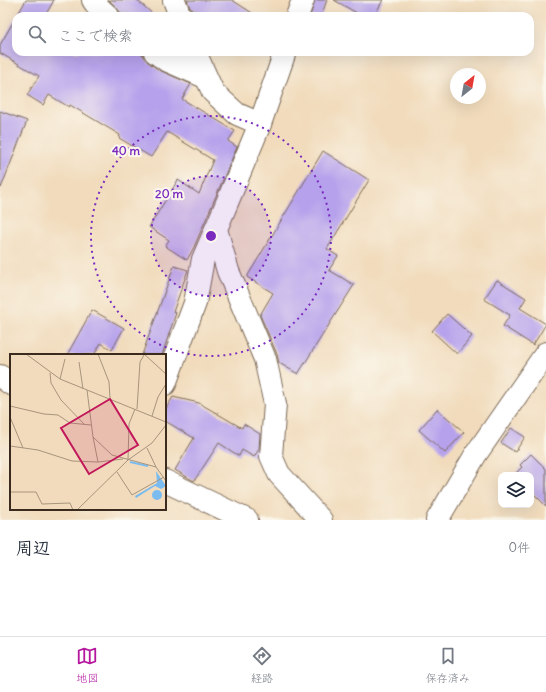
<!DOCTYPE html>
<html lang="ja">
<head>
<meta charset="utf-8">
<style>
	:root { --surface:#fff; --page:#f2f2f3; --text:#1f2937; --muted:#747a83; --line:#e0e1e3; --accent:#b5179e }
	body { margin:0; font-family:Delius,"Klee One",sans-serif; background:var(--page); color:var(--text) }
	.controls { position:absolute; right:12px; bottom:12px; display:grid; overflow:hidden; border-radius:8px; box-shadow:0 4px 16px #0002 }
	.controls button { width:36px; height:36px; display:grid; place-items:center; padding:0; border:0; border-bottom:1px solid var(--line); background:var(--surface); color:var(--text); font:20px sans-serif }
	.compass { position:absolute; left:450px; top:68px; width:36px; height:36px; border-radius:50%; background:var(--surface); box-shadow:0 4px 16px #0002; rotate:31deg }
	.list { margin:0; padding:0; list-style:none }
	h2 { display:flex; justify-content:space-between; align-items:center; height:52px; margin:0; padding:0 16px; font-size:17px }
	h2 small { font-size:13px; font-weight:400; color:var(--muted) }
	.icon { flex:none; width:22px; height:22px; fill:none; stroke:currentColor; stroke-width:2; stroke-linecap:round; stroke-linejoin:round }
	.map { position:relative; flex:none; width:546px; height:520px; overflow:hidden }
	.search { position:absolute; background:var(--surface); box-shadow:0 4px 16px #0002; left:12px; right:12px; top:12px; height:44px; display:flex; align-items:center; gap:10px; box-sizing:border-box; padding:0 14px; border-radius:12px; color:var(--muted); font-size:15px }
	.sheet { height:116px; background:var(--surface) }
	nav { display:flex; justify-content:space-around; align-items:center; box-sizing:border-box; height:56px; border-top:1px solid var(--line); background:var(--surface); font-size:11px; color:var(--muted) }
	nav a { display:grid; justify-items:center; gap:2px }
	nav .on { color:var(--accent) }
	.map>svg:first-child { display:block }
	.building { fill:#b6a1ec }
	.lines { fill:none; stroke-linecap:round; stroke-linejoin:round }
	.minor-casing { stroke:#7b6855; stroke-width:24 }
	.minor { stroke:#fff; stroke-width:22 }
	.ring { fill:none; stroke:#7b2cbf; stroke-width:2; stroke-dasharray:2 4 }
	.inset-river { fill:none; stroke:#7abcef; stroke-width:2 }
	.inset-road { fill:none; stroke:#a8947d; stroke-width:1 }
	.view { fill:#c2185b; fill-opacity:0.15; stroke:#c2185b; stroke-width:2 }
	.inset-edge { fill:none; stroke:#3b2a1e; stroke-width:2 }
	.centre { fill:#7b2cbf; stroke:#fbf7ec; stroke-width:2 }
	.ring-label { font-size:12px; text-anchor:middle; font-weight:bold; fill:#7b2cbf; stroke:#fbf7ec; stroke-width:4; stroke-linejoin:round; paint-order:stroke }
</style>
</head>
<body>
<div class="map">
<svg width="546" height="520" viewBox="0 0 546 520">
	<rect width="100%" height="100%" fill="#fbf7ec"/>
	<filter id="ink" filterUnits="userSpaceOnUse"><feTurbulence type="fractalNoise" baseFrequency=".025" numOctaves="2"/><feDisplacementMap in="SourceGraphic" scale="8" xChannelSelector="R" yChannelSelector="G"/><feConvolveMatrix kernelMatrix="1 2 1 2 8 2 1 2 1" color-interpolation-filters="sRGB"/></filter>
	<filter id="wash" filterUnits="userSpaceOnUse"><feTurbulence type="fractalNoise" baseFrequency=".012" numOctaves="4" result="noise"/><feDisplacementMap in="SourceGraphic" scale="16" xChannelSelector="R" yChannelSelector="G"/><feGaussianBlur stdDeviation="0.9" result="paint"/><feColorMatrix in="noise" values="0 0 0 0 0 0 0 0 0 0 0 0 0 0 0 0 0 1.4 0 .05"/><feComposite in="paint" operator="in"/></filter>
	<g filter="url(#wash)">
		<rect width="100%" height="100%" fill="#f1dbbc"/>
		<g id="blocks">
			<g class="building">
				<path d="M26,0H54L45,16H17Z"/>
				<path d="M109,0H137L155,16H124Z"/>
				<path d="M187,0H232L257,16H203L190,8Z"/>
				<path d="M315,0H327L321,16H310Z"/>
				<path d="M334,0H383L374,16H362Z"/>
				<path d="M16,17V52H139L143,55L148,62L159,70L191,84L182,99L235,131L228,141L237,147L194,247L187,260L165,246L169,240L149,227L178,180L199,194L213,160L167,132L151,157L119,138L120,135L70,105L69,107L49,95L43,105L27,95L39,76L0,53V45Z"/>
				<path d="M0,111L27,121L1,188L0,187Z"/>
				<path d="M323,151L369,180L327,249L338,256L329,270L354,285L298,374L279,363L277,354L260,315L273,293L247,277Z"/>
				<path d="M174,266L188,270L173,312L176,313L162,355H142Z"/>
				<path d="M497,280L526,298L520,308L546,324L533,345L503,326L510,315L484,299Z"/>
				<path d="M92,310L124,328L112,350L101,343L94,355H67Z"/>
				<path d="M447,314L472,336L457,354L432,331Z"/>
				<path d="M173,397L199,403L242,428L244,424L260,434L259,449L254,457L242,450L239,456L219,443L194,481L175,470L194,438L165,421V410Z"/>
				<path d="M437,409L464,432L445,453L419,430Z"/>
				<path d="M511,428L525,437L515,452L501,443Z"/>
				<path d="M531,454L546,469V506L531,491V475H514L522,467L520,465Z"/>
			</g>
		</g>
	</g>
	<g filter="url(#ink)">
		<use href="#blocks" fill-opacity="0" stroke="#7b6855" stroke-width="1"/>
		<g class="lines">
			<g class="minor-casing">
				<g id="minor">
					<path d="M93,0L97,6L108,16"/>
					<path d="M174,0L180,16"/>
					<path d="M297,16L303,0"/>
					<path d="M155,52L166,60L205,77"/>
					<path d="M195,52L213,92L237,114L260,124"/>
					<path d="M285,52L260,124L216,229L228,271L265,359L275,404L271,456L279,474L321,520"/>
					<path d="M0,376L11,384"/>
					<path d="M165,384L195,303L203,259L216,229"/>
					<path d="M165,481L247,520"/>
					<path d="M437,520L476,454L546,353"/>
				</g>
			</g>
			<use href="#minor" class="minor"/>
		</g>
	</g>
	<circle cx="211" cy="236" r="60" fill="#7b2cbf" fill-opacity=".12"/>
	<g class="ring">
		<circle cx="211" cy="236" r="60"/>
		<circle cx="211" cy="236" r="120"/>
	</g>
	<g transform="translate(10 354)">
		<rect width="156" height="156" fill="#f1dbbc"/>
		<path d="M146,117L156,132L151,135L145,132L126,144L125,142L147,129ZM142 141a5 5 0 1 1 10 0a5 5 0 1 1-10 0Z" fill="#7abcef"/>
		<path class="inset-river" d="M120,108L138,112"/>
		<path class="inset-road" d="M16,0L50,25L156,68M88,0L99,28L100,44M134,0L156,20M69,8L73,35M40,19L41,29L51,46L74,70M50,25L55,5M77,36L83,83L102,101L146,113M0,52L34,60L48,61L60,69L81,71M127,55L130,8L134,1M142,62L148,43L156,30M0,63L13,94M83,83L88,108M0,92L28,96L62,107L88,108L113,105M137,94L146,113L156,127M118,106L119,70L125,55M107,118L122,141L154,123M0,138H26L32,150L60,149L63,156M67,156L118,106L142,89L156,71"/>
		<path class="view" d="M100,45L128,91L79,120L51,74Z"/>
		<rect width="156" height="156" class="inset-edge"/>
	</g>
	<circle cx="211" cy="236" r="6" class="centre"/>
	<g class="ring-label">
		<text x="126" y="155">40 m</text>
		<text x="169" y="198">20 m</text>
	</g>
</svg>
<div class="controls">
<button><svg class="icon" aria-label="layers" viewBox="0 0 24 24"><path d="M12 4l9 5-9 5-9-5zM3 14l9 5 9-5"/></svg></button>
</div>
<svg class="compass" viewBox="-18 -18 36 36"><path d="M0-13l5 13h-10z" fill="#e53935"/><path d="M0 13l5-13h-10z" fill="#747a83"/></svg>
<div class="search"><svg class="icon" aria-label="search" viewBox="0 0 24 24"><circle cx="10" cy="10" r="6"/><path d="M15 15l6 6"/></svg>ここで検索</div>
</div>
<section class="sheet">
<h2>周辺<small>0件</small></h2>
<ul class="list">
</ul>
</section>
<nav>
<a class="on"><svg class="icon" aria-label="map" viewBox="0 0 24 24"><path d="M3 6l6-2 6 2 6-2v14l-6 2-6-2-6 2zM9 4v14M15 6v14"/></svg>地図</a>
<a><svg class="icon" aria-label="directions" viewBox="0 0 24 24"><path d="M12 3l9 9-9 9-9-9zM9 14v-3h6M13 9l2 2-2 2"/></svg>経路</a>
<a><svg class="icon" aria-label="saved" viewBox="0 0 24 24"><path d="M7 4h10v16l-5-4-5 4z"/></svg>保存済み</a>
</nav>
</body>
</html>
